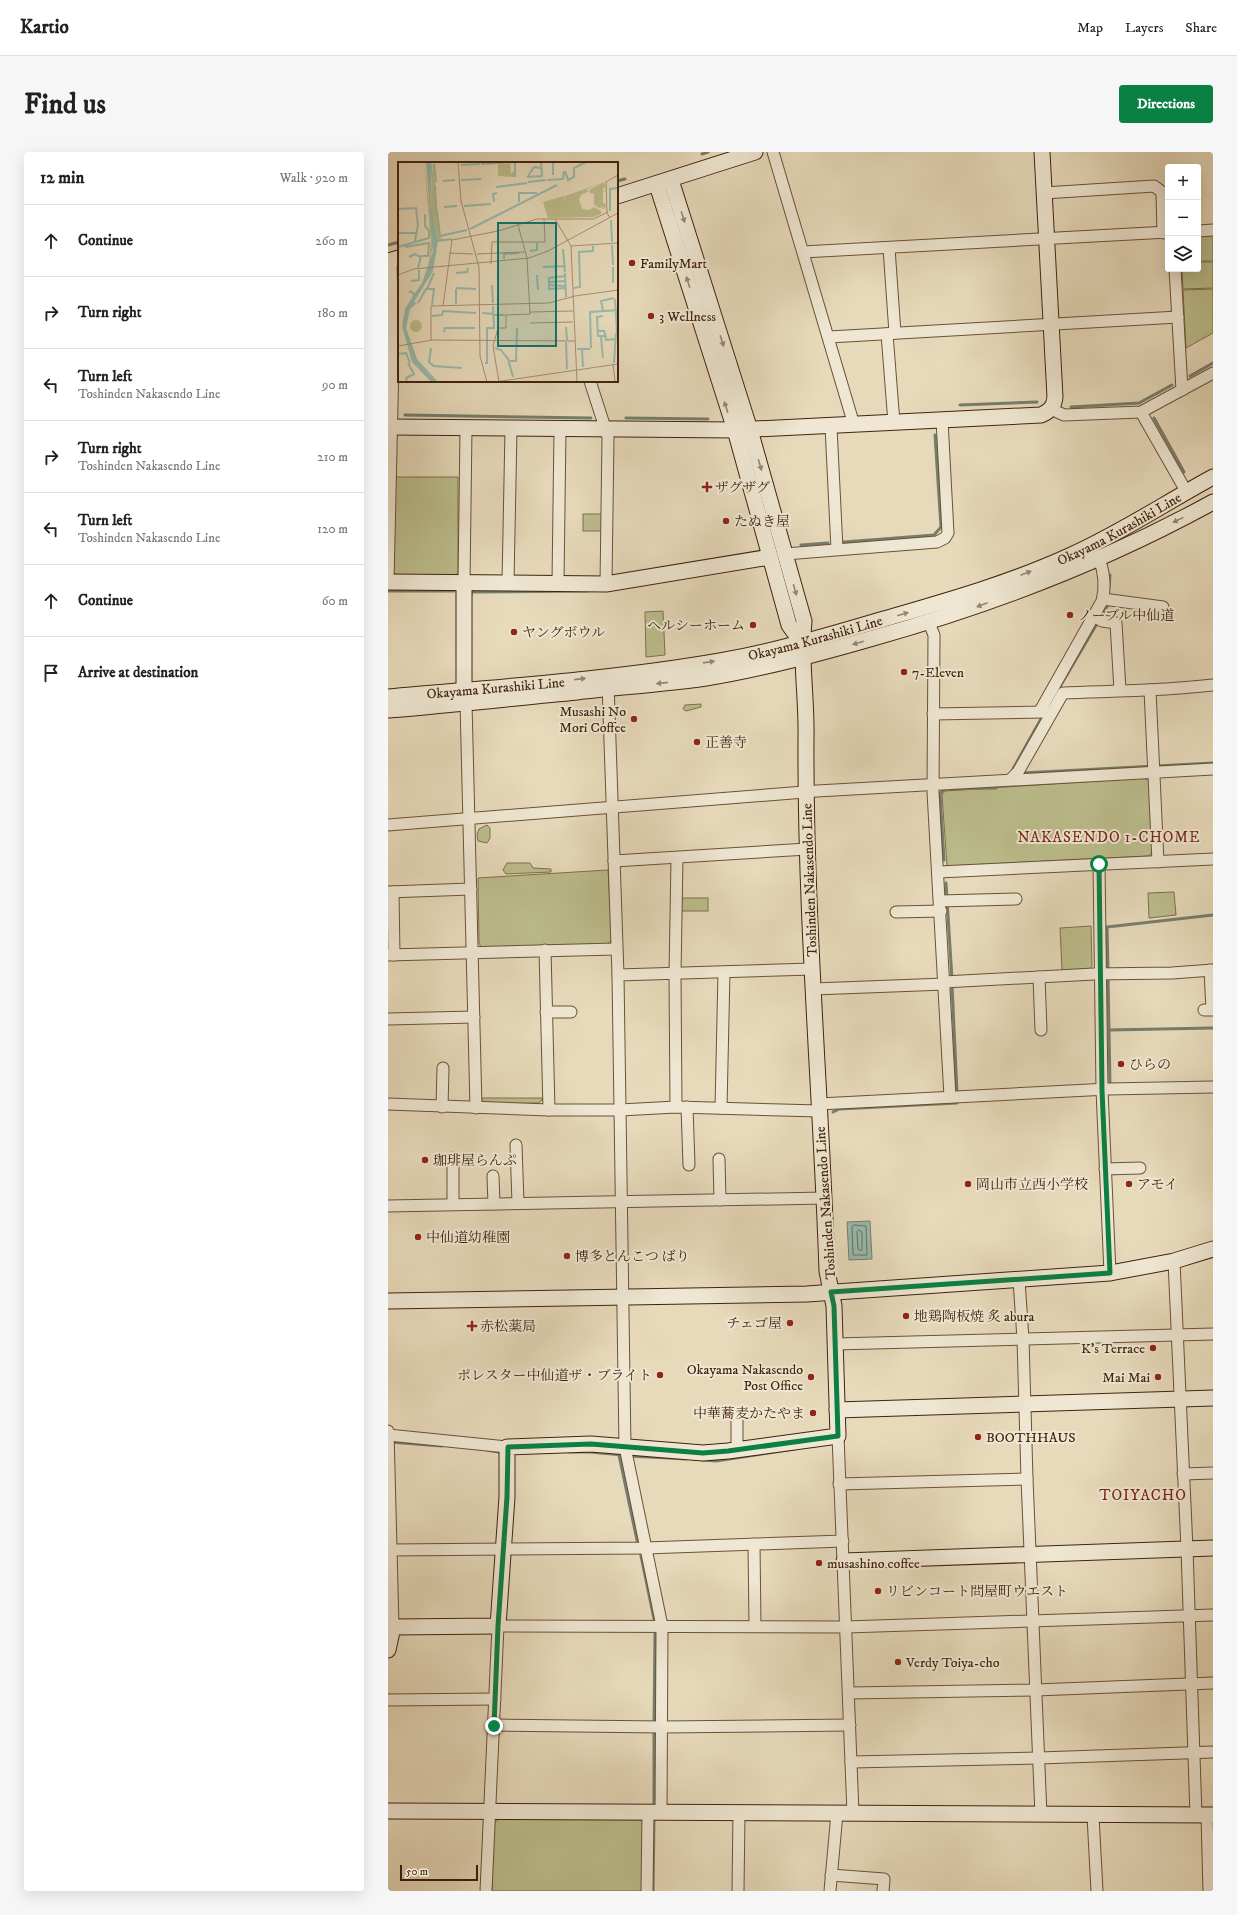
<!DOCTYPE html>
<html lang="en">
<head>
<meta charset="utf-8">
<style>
	:root { --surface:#fff; --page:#f6f6f6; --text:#202124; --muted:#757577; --line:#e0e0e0; --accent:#0b8043 }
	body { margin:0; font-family:"IM FELL DW Pica","Noto Serif JP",serif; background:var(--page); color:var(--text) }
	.controls { position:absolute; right:12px; top:12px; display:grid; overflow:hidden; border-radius:4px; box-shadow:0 4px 16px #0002 }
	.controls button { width:36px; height:36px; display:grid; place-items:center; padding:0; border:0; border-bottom:1px solid var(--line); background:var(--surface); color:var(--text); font:20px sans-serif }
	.scale { position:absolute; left:12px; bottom:10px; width:78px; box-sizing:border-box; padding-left:4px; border:2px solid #41230d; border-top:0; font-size:11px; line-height:14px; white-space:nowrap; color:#41230d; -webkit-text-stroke:3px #efe7d3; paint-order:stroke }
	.stop { position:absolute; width:12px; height:12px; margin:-9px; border:3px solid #0b8043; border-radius:50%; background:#fff }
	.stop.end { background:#0b8043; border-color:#fff; box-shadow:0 1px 4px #0008 }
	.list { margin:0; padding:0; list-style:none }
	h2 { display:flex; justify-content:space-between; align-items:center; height:52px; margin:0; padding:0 16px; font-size:17px }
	h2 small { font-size:13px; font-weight:400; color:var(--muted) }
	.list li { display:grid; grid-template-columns:26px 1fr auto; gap:12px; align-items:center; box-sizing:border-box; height:72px; padding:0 16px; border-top:1px solid var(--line) }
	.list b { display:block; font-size:15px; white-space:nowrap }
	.list p { margin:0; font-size:13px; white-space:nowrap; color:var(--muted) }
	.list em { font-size:13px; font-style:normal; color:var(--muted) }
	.icon { flex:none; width:22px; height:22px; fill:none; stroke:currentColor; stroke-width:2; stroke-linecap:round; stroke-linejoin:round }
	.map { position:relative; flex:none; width:825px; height:1739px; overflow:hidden; border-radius:4px }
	header { display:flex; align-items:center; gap:24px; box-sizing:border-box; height:56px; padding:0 20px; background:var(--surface); border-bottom:1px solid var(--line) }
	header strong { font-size:19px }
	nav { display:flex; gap:22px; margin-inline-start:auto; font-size:14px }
	.intro { display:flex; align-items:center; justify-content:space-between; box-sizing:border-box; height:96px; padding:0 24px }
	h1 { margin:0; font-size:28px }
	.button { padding:10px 18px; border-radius:4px; background:var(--accent); color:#fff; font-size:14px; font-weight:700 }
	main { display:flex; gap:24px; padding:0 24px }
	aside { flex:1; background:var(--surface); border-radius:4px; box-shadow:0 4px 16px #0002 }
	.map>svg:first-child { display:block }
	.green { fill:#bcbd8c; stroke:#7e704c }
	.water { fill:#97bbad; stroke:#757e6d }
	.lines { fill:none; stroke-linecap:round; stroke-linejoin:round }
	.shore { stroke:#6c6f5d; stroke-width:1 }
	.stream { stroke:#757e6d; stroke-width:3 }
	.street-casing { stroke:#6a5138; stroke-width:13 }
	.secondary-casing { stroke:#41230d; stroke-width:17 }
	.street { stroke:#efe7d3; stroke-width:11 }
	.secondary { stroke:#efe7d3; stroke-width:15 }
	.oneway { fill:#988570 }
	.route { stroke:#0b8043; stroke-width:5 }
	.poi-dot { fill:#8f2418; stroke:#efe7d3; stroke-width:1.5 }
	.labels { text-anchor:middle; stroke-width:4; stroke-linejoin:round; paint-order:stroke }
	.poi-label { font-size:14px; fill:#41230d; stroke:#efe7d3; text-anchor:start }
	.street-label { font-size:14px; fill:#41230d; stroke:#efe7d3 }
	.neighbourhood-label { font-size:15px; letter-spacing:1px; fill:#7a1f14; stroke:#efe7d3 }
	.inset-river { fill:none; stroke:#97bbad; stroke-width:2 }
	.inset-road { fill:none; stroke:#a59175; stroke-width:1 }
	.view { fill:#0f766e; fill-opacity:0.15; stroke:#0f766e; stroke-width:2 }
	.inset-edge { fill:none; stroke:#41230d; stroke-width:2 }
</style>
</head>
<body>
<header>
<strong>Kartio</strong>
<nav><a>Map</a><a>Layers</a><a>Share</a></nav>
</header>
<div class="intro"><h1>Find us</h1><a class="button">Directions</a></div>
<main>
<aside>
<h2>12 min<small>Walk · 920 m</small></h2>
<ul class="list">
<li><svg class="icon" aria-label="ahead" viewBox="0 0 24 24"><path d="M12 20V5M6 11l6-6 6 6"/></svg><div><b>Continue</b></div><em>260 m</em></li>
<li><svg class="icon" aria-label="right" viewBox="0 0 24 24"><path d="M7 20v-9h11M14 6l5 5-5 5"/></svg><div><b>Turn right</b></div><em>180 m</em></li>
<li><svg class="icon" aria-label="left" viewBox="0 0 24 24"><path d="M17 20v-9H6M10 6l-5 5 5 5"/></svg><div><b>Turn left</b><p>Toshinden Nakasendo Line</p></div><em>90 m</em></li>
<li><svg class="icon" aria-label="right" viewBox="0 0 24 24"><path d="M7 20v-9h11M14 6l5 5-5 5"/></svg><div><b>Turn right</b><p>Toshinden Nakasendo Line</p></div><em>210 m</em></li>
<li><svg class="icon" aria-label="left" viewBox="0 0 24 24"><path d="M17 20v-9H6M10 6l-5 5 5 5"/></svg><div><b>Turn left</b><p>Toshinden Nakasendo Line</p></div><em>120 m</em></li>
<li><svg class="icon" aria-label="ahead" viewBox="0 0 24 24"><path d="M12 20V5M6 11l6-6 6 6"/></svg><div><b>Continue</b></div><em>60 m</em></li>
<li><svg class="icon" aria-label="arrive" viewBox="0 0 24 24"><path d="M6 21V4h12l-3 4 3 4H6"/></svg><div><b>Arrive at destination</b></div></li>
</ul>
</aside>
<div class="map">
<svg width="825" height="1739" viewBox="0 0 825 1739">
	<rect width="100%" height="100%" fill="#e7dabb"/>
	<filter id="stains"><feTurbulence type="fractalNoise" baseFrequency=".005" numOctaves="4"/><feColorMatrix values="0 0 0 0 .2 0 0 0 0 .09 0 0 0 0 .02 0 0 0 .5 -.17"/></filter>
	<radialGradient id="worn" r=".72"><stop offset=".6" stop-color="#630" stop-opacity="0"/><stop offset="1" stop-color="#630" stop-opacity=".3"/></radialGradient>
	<g class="green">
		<path d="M825,83V109H810V84Z"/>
		<path d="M810,110H825V136L795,137L794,117H810Z"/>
		<path d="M825,137V181L798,196L795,138Z"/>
		<path d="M6,325H70V420L66,425H10L5,420Z"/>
		<rect x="195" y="362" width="19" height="17"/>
		<path d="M275,459L277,503L258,505L257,460Z"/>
		<path d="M313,552V555L298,559L295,557L297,553Z"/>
		<path d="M756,626L762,630L766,698L761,704L559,714L554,643L557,639Z"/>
		<path d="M99,673L102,676V686L99,691L90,689L89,683L91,677Z"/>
		<path d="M119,711H142L145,716L163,717V720L118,722L115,718Z"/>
		<path d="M220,718L224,788L219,792L93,795L91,791L90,726Z"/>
		<path d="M786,740L788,763L761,766L760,741Z"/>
		<rect x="290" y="746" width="30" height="13"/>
		<path d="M703,774L704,814L700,818H674L672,776Z"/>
		<path d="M94,946H154V948L151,951L97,952L94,949Z"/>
		<path d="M112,1666L253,1667L257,1670L256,1739H104L106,1671Z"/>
	</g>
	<path class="water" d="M482,1069L484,1107L461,1108L459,1070Z"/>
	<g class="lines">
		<g class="shore">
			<path d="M466,1073L478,1074L479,1103H465L464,1075Z"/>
			<path d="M471,1078L474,1080V1097L473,1099L470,1097L469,1080Z"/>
		</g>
		<g class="stream">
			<path d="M314,2L320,0"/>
			<path d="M229,29L237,27"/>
			<path d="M0,93L11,90"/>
			<path d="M802,224L825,211"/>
			<path d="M572,253L649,250"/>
			<path d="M683,255L751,251L784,233"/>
			<path d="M17,263L203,266"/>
			<path d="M238,266L320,267"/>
			<path d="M766,266L796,320"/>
			<path d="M456,390L546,383L553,375L547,283"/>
			<path d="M413,393L440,391"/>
			<path d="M721,436L722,423"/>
			<path d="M0,439H66"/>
			<path d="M83,443V440L200,439"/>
			<path d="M667,543L720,453V449"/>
			<path d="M625,617L654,565"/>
			<path d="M634,621L825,611"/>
			<path d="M556,708L552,642L556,637L608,636"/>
			<path d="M558,731L564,827"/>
			<path d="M720,819L719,775L825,763"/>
			<path d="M720,825L722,933H724"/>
			<path d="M564,833L569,940"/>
			<path d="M721,878L825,876"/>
			<path d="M445,960L451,957L569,951L568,949"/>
			<path d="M2,1290L54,1294"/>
			<path d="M99,1298L116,1301"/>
			<path d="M181,1300H202L235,1303"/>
			<path d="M231,1303L250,1393"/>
			<path d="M241,1304L299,1307"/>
			<path d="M315,1308L328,1309L406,1297"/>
			<path d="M252,1399L266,1467"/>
			<path d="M266,1572L267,1482"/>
			<path d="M266,1656V1577"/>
			<path d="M265,1739L266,1665"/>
		</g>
		<g class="street-casing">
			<g id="street">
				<path d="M385,0L466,273"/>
				<path d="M656,41L766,34L774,40L775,81"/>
				<path d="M810,79L825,78"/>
				<path d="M501,96L507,181"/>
				<path d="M415,100L780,80"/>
				<path d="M787,117L794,238"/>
				<path d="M499,182L506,271"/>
				<path d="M441,185L790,165"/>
				<path d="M202,229L220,285L218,432"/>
				<path d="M663,257L676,263L753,260L825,221"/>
				<path d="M753,260L798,339"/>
				<path d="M443,275L449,397"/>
				<path d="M397,402L549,390L557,386L560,381L554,268"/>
				<path d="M0,430L5,209L3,108"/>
				<path d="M76,431L78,276"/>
				<path d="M120,431L123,277"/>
				<path d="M170,431L172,277"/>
				<path d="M715,447L775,455"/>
				<path d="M706,464L714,469L728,471L732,538"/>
				<path d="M541,471L546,483L545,640L562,945"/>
				<path d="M220,531L230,823L237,1295L274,1474L273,1660"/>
				<path d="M762,538L770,710"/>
				<path d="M78,551L88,956"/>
				<path d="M652,559L714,449C718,434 716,420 711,406"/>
				<path d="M545,562L659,560"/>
				<path d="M623,627L630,620L675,541C725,539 775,539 825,533"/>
				<path d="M0,673L429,639L825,617"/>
				<path d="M226,709L419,697"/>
				<path d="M711,712L714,938L722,1121"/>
				<path d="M551,720L825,707"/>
				<path d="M0,740L83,737"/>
				<path d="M5,740L6,803"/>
				<path d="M552,749L628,747"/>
				<path d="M508,760L553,759"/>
				<path d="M157,798L161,958"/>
				<path d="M0,803L228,797"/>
				<path d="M230,823L424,817"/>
				<path d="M651,825L653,878"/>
				<path d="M556,830L706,822L784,821L825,818"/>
				<path d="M426,837L557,832"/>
				<path d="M816,858H824L822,818"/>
				<path d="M158,860H183"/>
				<path d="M0,867L86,865"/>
				<path d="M0,952L161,958H232L288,955L431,959"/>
				<path d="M431,952L720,937L825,935"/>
				<path d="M54,955L55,916"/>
				<path d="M288,955L287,822L289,706"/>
				<path d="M299,955L301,1013"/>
				<path d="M333,956L336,820"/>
				<path d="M128,993L130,1051"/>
				<path d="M65,1006V1052"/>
				<path d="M331,1007L332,1048"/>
				<path d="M717,1017L752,1016"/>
				<path d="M105,1024L106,1052"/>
				<path d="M0,1054L437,1046"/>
				<path d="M786,1109L799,1397L808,1663"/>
				<path d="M631,1128L635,1187L639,1327L653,1663"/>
				<path d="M447,1192L825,1182"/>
				<path d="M349,1264V1298"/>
				<path d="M0,1279L5,1475H0"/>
				<path d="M0,1283L119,1295"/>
				<path d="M450,1284L465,1661"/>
				<path d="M795,1322L825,1321"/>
				<path d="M451,1332L639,1327"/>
				<path d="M366,1392L367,1474"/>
				<path d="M3,1398L258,1396L455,1389"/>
				<path d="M461,1541L648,1538L825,1531"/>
				<path d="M0,1548L107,1547"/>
				<path d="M106,1573L274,1575L462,1573"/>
				<path d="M463,1610L651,1606L825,1600"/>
				<path d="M819,1663L821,1739"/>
				<path d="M705,1664L709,1739"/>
				<path d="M443,1723L496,1727L495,1739"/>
				<path d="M98,1739L110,1474L458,1475L825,1463"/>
				<path d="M259,1739L260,1660"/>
				<path d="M350,1739L351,1661"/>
				<path d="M442,1739L449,1661"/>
			</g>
		</g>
		<g class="secondary-casing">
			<g id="secondary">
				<path d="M269,33L347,278L401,473L414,491"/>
				<path d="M229,44L367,0"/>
				<path d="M0,109L11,106"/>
				<path d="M0,275L347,278L653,263C662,259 666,255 667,245L654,0"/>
				<path d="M0,430L218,432L382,405"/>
				<path d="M76,431V538"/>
				<path id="s1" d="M0,545C111,535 222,528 332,509C388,499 442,483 496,467C558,449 622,431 681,404C731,382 777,351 825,325"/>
				<path d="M0,558C63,553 126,546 189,540C232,535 275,532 318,526C374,517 430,502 485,486C603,453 718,409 825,350"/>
				<path d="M0,1149L419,1142L722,1121L786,1109L825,1097"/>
				<path d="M449,1258L825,1246"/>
				<path d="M456,1409L825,1396"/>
				<path d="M0,1498L5,1475L110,1474L119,1345V1295L203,1292L315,1301L340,1299L450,1284L446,1154L439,1119C433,941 417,764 418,586C419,547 412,507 416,469L362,278L283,28"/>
				<path d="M0,1659L825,1663"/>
			</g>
		</g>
		<use href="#street" class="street"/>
		<use href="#secondary" class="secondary"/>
	</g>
	<defs><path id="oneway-solid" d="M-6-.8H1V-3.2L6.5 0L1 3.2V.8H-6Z"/></defs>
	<g class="oneway">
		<use href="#oneway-solid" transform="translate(295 65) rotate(72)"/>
		<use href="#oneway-solid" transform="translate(300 130) rotate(-107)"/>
		<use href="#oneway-solid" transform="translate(334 189) rotate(72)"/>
		<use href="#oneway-solid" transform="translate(338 255) rotate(-108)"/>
		<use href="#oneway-solid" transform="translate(372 313) rotate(74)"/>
		<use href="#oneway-solid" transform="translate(790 368) rotate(154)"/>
		<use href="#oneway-solid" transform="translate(638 421) rotate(-21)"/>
		<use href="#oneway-solid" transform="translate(407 438) rotate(74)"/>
		<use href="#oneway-solid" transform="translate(594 453) rotate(159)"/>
		<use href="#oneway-solid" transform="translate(515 462) rotate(-16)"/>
		<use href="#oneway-solid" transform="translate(470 491) rotate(164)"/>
		<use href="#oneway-solid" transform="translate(321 510) rotate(-8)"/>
		<use href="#oneway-solid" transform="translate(192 527) rotate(-6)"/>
		<use href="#oneway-solid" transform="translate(274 531) rotate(174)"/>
	</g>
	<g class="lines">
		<path class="route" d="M106,1574L110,1474L119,1345L120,1295L203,1292L315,1301L340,1299L450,1284L446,1154L443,1140L722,1121L714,938L711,712"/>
	</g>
	<g class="poi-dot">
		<circle cx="244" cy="111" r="4"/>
		<circle cx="263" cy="164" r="4"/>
		<path d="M317 329h4v4h4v4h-4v4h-4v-4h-4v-4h4z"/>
		<circle cx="338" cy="369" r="4"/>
		<circle cx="682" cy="463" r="4"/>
		<circle cx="365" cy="473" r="4"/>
		<circle cx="126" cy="480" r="4"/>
		<circle cx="516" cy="520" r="4"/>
		<circle cx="246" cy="567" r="4"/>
		<circle cx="309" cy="590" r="4"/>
		<circle cx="733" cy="912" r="4"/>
		<circle cx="37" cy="1008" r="4"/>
		<circle cx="580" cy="1032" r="4"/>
		<circle cx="741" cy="1032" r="4"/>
		<circle cx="30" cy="1085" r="4"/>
		<circle cx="179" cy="1104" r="4"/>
		<circle cx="518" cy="1164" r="4"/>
		<circle cx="402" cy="1171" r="4"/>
		<path d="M82 1168h4v4h4v4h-4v4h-4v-4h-4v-4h4z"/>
		<circle cx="765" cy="1196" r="4"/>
		<circle cx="272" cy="1223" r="4"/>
		<circle cx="423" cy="1225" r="4"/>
		<circle cx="770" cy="1225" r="4"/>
		<circle cx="425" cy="1261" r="4"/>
		<circle cx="590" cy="1285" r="4"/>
		<circle cx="431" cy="1411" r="4"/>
		<circle cx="490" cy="1439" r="4"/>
		<circle cx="510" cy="1510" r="4"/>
	</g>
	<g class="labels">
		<g class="poi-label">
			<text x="252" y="116">FamilyMart</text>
			<text x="271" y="169">3 Wellness</text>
			<text x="327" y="340">ザグザグ</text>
			<text x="346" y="374">たぬき屋</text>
			<text x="690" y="468">ノーブル中仙道</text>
			<text x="357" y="478" text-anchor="end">ヘルシーホーム</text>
			<text x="134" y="485">ヤングボウル</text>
			<text x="524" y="525">7-Eleven</text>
			<text x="238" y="564" text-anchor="end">Musashi No<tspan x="238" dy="16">Mori Coffee</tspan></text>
			<text x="317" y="595">正善寺</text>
			<text x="741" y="917">ひらの</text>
			<text x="45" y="1013">珈琲屋らんぷ</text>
			<text x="588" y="1037">岡山市立西小学校</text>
			<text x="749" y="1037">アモイ</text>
			<text x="38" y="1090">中仙道幼稚園</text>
			<text x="187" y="1109">博多とんこつ ばり</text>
			<text x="526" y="1169">地鶏陶板焼 炙 abura</text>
			<text x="394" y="1176" text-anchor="end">チェゴ屋</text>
			<text x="92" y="1179">赤松薬局</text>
			<text x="757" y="1201" text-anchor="end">K's Terrace</text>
			<text x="415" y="1222" text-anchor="end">Okayama Nakasendo<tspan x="415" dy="16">Post Office</tspan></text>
			<text x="264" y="1228" text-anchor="end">ポレスター中仙道ザ・ブライト</text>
			<text x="762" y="1230" text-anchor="end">Mai Mai</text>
			<text x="417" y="1266" text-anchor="end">中華蕎麦かたやま</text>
			<text x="598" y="1290">BOOTHHAUS</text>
			<text x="439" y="1416">musashino coffee</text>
			<text x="498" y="1444">リビンコート問屋町ウエスト</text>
			<text x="518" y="1515">Verdy Toiya-cho</text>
		</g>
		<g class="street-label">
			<text dy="5" stroke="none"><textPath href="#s1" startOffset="756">Okayama Kurashiki Line</textPath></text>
			<text dy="5" stroke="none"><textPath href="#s1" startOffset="432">Okayama Kurashiki Line</textPath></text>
			<text dy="5" stroke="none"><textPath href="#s1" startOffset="108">Okayama Kurashiki Line</textPath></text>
			<text transform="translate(421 728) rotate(-92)" y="5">Toshinden Nakasendo Line</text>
			<text transform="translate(437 1051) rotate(-94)" y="5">Toshinden Nakasendo Line</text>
		</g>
		<g class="neighbourhood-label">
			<text x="721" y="690">NAKASENDO 1-CHOME</text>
			<text x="755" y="1348">TOIYACHO</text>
		</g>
	</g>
	<g transform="translate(10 10)">
		<rect width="220" height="220" fill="#e7dabb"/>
		<path d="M26,0L36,80L30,106L33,80ZM35,0L42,74H47L41,76L47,77L44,79H40L32,44ZM100,2H112L113,12L116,9L117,15L100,14ZM206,20L208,27L205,25V29L209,28L205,30V40L208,43L207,47V45L206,47H204L206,45L201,46L196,43V31L193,32L191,28ZM206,20L189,27L190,30L184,32L181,37L184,47L191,48L196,45L203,49V52L195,55L150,56L145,40L166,34L167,40V34ZM12 164a6 6 0 1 1 12 0a6 6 0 1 1-12 0Z" fill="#bcbd8c"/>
		<path d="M28,0H33L34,4L32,44L34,49H36L34,50L40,79L35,109L16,140L19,141L12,147L8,166L19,197L40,220H33L14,200L4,164L7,147L15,134L13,130L10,132L12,128L17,131L24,121L35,89Z" fill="#97bbad"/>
		<path class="inset-river" d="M155,0V13M36,2L38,20M83,2L117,0V15M63,3L82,2M167,9L170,18L176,15V6L188,0M130,14L136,5L143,6M129,15L144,14L143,0M63,18L83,17M149,18L165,17L166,9M45,19L57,18M130,20L148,18M37,24L38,49M98,25L129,21M96,40L95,32L99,31M121,40V31H139M66,44L93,42M46,45L59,44M0,47L18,46L20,63L17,79M39,49L42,74L69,68M212,49V27L220,26M27,52V64L32,70M213,58L214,80M72,67L159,23M0,71H18M40,79L54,77M214,83L215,103M0,85L31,76V70M7,85L31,81L30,94H23L20,106M165,87L167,110M132,89L139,88V81M11,95L17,92L22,95M106,97V92L121,91M145,105L166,104M215,105V121M58,111L69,110L70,106M167,111L168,135M139,113L140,128M167,114L151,116V127L168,126M13,119L21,118V108M151,120L167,119M94,123L95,141M151,123L167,124M58,126L78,127M176,126L182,125L181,90L195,89V84M29,127L36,111M58,127V142M217,137L219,171M20,141L28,127H36L34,143M205,149L203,139L216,136M84,151L107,153M34,154L44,153L45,149L78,151M205,154L199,155L200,174H207L208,178L218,177M168,165L169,178M200,169H206L208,175M46,170L47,166H77M203,175L205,196M168,180L169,207M33,186L31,200L36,204L64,206M97,186L103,188L110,197L115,215M193,186L192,150L220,148M179,187H192M184,187L185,205M0,192L8,191L12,201M112,199H118L119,166M87,201H89V166H96L95,144M216,201L218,171M9,220L8,216L16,212L10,201"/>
		<path class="inset-road" d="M60,0L63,39L81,105L82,194L89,220M212,56L209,51L208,20L220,13M157,57L173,84L179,220M120,63L129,96M173,84L220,81M51,91L75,92M79,92L127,90M93,102L94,80H147L146,57M0,113L16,107L131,96L150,89L220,51M45,144L54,78L100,69L139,57H195L210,50M132,150L175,149M132,161L175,160M33,178V144L151,141L177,134L220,128M0,184L34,178L177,179M215,202L217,220M97,220L220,202M101,220L95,184L100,166H108V153L132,152L129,96"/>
		<path class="view" d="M100,61H158V184H100Z"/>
		<rect width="220" height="220" class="inset-edge"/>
	</g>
	<rect width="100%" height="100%" filter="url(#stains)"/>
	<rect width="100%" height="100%" fill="url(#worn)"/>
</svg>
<div class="controls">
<button>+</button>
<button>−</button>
<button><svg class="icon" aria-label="layers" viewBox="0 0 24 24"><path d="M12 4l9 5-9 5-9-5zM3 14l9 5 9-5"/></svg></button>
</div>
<div class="scale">50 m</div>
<div class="stop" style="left:711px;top:712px"></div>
<div class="stop end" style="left:106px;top:1574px"></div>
</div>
</main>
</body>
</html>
